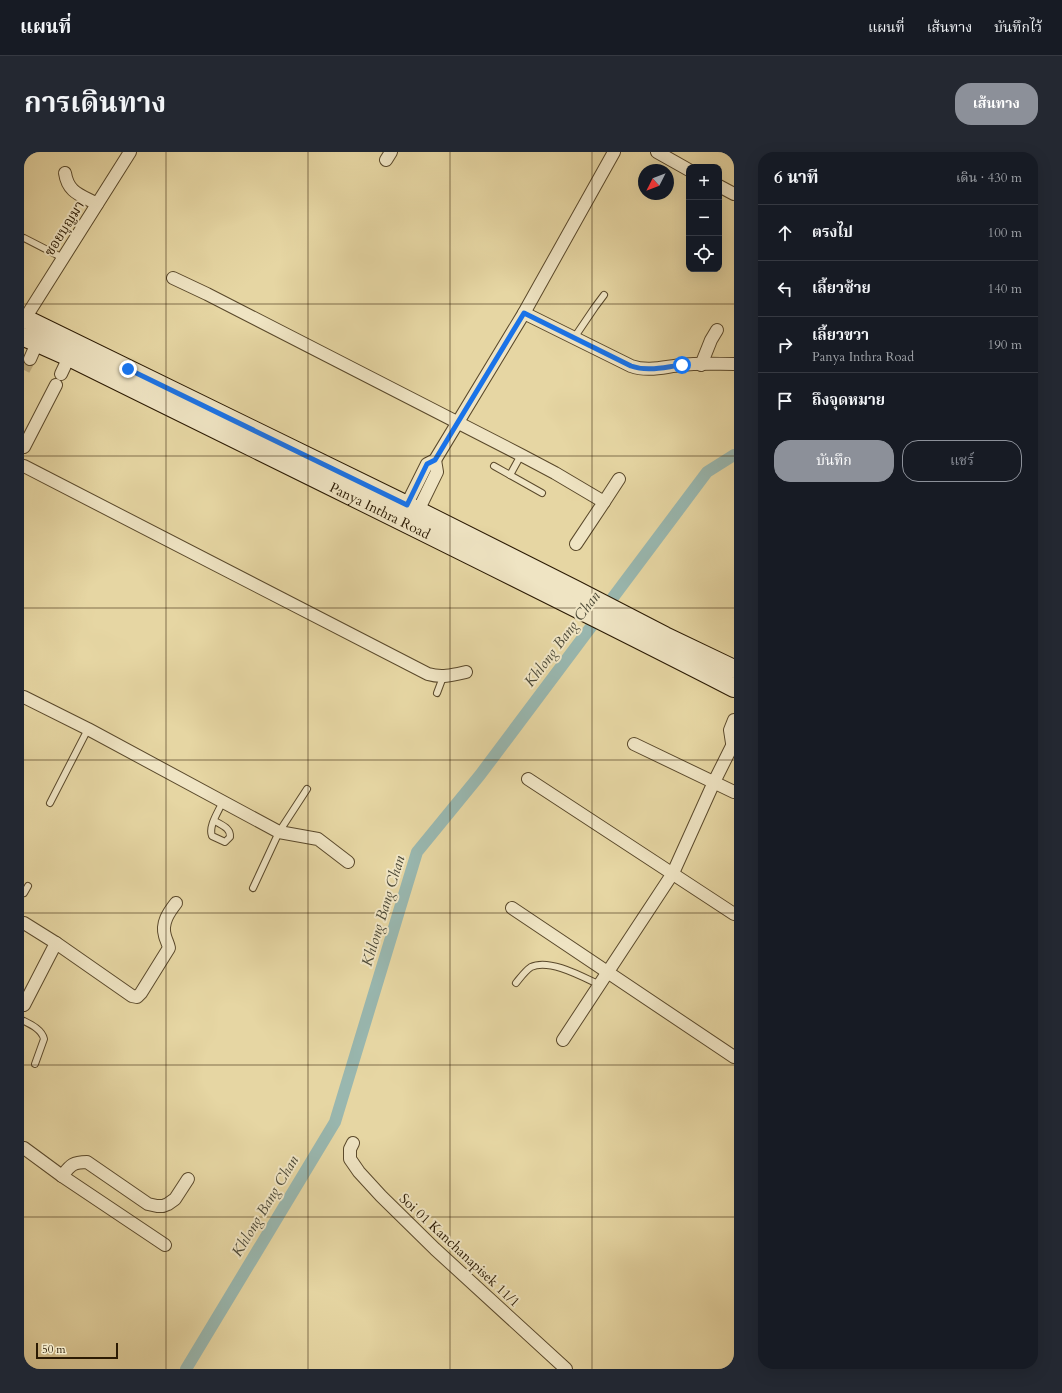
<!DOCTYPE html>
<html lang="th">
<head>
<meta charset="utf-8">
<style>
	:root { --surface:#171b24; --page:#242831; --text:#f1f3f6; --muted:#9ea1a6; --line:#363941; --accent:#8c9099 }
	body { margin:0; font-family:Cardo,"Noto Serif Thai",serif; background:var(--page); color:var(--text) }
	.controls { position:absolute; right:12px; top:12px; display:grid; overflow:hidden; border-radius:8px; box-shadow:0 4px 16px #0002 }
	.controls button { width:36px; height:36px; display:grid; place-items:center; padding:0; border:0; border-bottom:1px solid var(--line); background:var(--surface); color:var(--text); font:20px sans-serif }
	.compass { position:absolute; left:614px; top:12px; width:36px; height:36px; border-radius:50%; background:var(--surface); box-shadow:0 4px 16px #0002; rotate:228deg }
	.scale { position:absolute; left:12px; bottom:10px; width:82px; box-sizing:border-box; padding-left:4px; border:2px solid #2b1a03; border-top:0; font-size:11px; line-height:14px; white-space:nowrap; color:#2b1a03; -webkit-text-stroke:3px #efe4c3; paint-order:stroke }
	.stop { position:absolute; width:12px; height:12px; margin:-9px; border:3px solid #1a73e8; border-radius:50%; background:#fff }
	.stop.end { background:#1a73e8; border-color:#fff; box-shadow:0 1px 4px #0008 }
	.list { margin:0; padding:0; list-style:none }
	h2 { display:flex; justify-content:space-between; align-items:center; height:52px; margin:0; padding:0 16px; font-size:17px }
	h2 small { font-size:13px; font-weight:400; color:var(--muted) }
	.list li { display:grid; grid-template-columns:26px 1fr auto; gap:12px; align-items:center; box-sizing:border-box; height:56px; padding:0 16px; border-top:1px solid var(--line) }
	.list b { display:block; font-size:15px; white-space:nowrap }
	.list p { margin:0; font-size:13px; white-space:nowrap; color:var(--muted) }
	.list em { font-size:13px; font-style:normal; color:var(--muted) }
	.actions { display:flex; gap:8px; padding:12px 16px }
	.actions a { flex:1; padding:9px 0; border:1px solid var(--accent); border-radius:16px; text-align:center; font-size:14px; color:var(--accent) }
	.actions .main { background:var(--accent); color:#fff }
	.icon { flex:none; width:22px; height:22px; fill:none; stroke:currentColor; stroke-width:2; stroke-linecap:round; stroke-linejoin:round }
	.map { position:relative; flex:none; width:710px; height:1217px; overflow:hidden; border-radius:16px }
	header { display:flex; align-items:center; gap:24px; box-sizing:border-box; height:56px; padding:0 20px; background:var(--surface); border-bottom:1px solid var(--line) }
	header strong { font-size:19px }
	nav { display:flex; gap:22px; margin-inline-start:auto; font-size:14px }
	.intro { display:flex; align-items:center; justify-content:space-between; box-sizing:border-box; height:96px; padding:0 24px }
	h1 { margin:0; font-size:28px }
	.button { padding:10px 18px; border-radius:16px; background:var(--accent); color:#fff; font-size:14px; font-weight:700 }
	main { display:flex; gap:24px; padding:0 24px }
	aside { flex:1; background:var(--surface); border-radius:16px; box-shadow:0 4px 16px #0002 }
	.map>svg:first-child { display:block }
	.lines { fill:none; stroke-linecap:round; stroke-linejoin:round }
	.canal { stroke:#99b7af; stroke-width:12 }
	.minor-tunnel { stroke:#c1b083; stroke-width:12; stroke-dasharray:12 6; stroke-linecap:butt }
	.service-casing { stroke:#5a492b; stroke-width:8 }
	.minor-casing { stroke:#5a492b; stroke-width:14 }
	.secondary-casing { stroke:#2b1a03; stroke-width:20 }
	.service { stroke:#efe4c3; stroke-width:6 }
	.minor { stroke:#efe4c3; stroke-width:12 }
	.secondary { stroke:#efe4c3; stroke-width:18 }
	.route { stroke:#1a73e8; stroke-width:5 }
	.grid { fill:none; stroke:#2b1a03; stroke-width:1; stroke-opacity:0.55 }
	.labels { text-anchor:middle; stroke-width:4; stroke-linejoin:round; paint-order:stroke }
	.street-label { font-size:14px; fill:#2b1a03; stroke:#efe4c3 }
	.water-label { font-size:15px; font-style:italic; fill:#4c4937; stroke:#efe4c3 }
</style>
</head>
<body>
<header>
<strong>แผนที่</strong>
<nav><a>แผนที่</a><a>เส้นทาง</a><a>บันทึกไว้</a></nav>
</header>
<div class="intro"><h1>การเดินทาง</h1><a class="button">เส้นทาง</a></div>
<main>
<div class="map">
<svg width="710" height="1217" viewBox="0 0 710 1217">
	<rect width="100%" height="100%" fill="#e6d6a3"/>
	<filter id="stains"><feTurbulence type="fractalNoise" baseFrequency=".005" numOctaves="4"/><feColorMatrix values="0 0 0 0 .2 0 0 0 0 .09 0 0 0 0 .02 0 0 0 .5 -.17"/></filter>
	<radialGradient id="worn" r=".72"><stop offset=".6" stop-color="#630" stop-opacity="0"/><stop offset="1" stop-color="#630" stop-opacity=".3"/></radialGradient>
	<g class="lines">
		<path class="canal" d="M162,1217L311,970L393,700L456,623L683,320L710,303"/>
		<path class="minor-tunnel" d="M0,218L6,207"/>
		<g class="service-casing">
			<g id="service">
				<path d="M0,86L39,106"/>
				<path d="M550,186L571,155L580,143"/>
				<path d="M470,314L518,341"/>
				<path d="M486,323L497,303"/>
				<path d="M413,541L419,525"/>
				<path d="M26,651L64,577"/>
				<path d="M191,669C197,673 207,676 206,685L201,690L188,684C184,674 195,659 199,649"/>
				<path d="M229,736L255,680L283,637"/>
				<path d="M0,741L4,734"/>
				<path d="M492,831C497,825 501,819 507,815C525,806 559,825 576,833"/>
				<path d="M0,869C8,873 18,878 20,887L11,912"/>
			</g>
		</g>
		<g class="minor-casing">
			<g id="minor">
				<path d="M633,0L665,18"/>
				<path d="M362,8L367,0"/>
				<path d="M41,21C44,41 57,43 73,52"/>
				<path d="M695,34L710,42"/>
				<path d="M149,126L183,142L497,303L531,321L580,350L552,392"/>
				<path d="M500,161L607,214C624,220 639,215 657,213C674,211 692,212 710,212"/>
				<path d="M0,168L106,0"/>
				<path d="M6,207L13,191"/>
				<path d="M677,213L687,188L693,178"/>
				<path d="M37,222L45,205"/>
				<path d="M0,295L32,233"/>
				<path d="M0,314L404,522C418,526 429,523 442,520"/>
				<path d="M580,350L595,327"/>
				<path d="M380,358L403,312L411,308L500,161L590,0"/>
				<path d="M391,365L413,320L411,308"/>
				<path d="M0,545L64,577L255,680L294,687L324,710"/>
				<path d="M708,591L706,578L710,568"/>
				<path d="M610,592L710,640"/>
				<path d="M504,627L710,762"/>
				<path d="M488,756L710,905"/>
				<path d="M0,771L32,791L0,853"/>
				<path d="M32,791L108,844L113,845L117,841L145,796C144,791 142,788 141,784C137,771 145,760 152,751"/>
				<path d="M539,888L649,721L690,630L710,590"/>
				<path d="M329,991L326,997V1007L335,1020L357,1044L411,1097L542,1217"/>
				<path d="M0,996L38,1024L141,1093"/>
				<path d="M38,1024C46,1014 48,1010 63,1010L124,1052L133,1054H139L144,1052L151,1047L164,1027"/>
			</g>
		</g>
		<g class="secondary-casing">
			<g id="secondary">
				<path d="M0,166L383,353L552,438L641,484L710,517"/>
				<path id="s1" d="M0,185L45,205C267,315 490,423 710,536"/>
			</g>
		</g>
		<use href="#service" class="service"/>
		<use href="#minor" class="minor"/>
		<use href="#secondary" class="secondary"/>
	</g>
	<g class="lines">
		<path class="route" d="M104,217L383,353L403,312L411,308L500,161L607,214C624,220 640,215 658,213"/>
	</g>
	<path class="grid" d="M142,0V1217M284,0V1217M426,0V1217M568,0V1217M0,152H710M0,304H710M0,456H710M0,608H710M0,761H710M0,913H710M0,1065H710"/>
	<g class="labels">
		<g class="street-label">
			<text transform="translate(40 76) rotate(-58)" y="5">ซอยบุญมา</text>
			<text dy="5" stroke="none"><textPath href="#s1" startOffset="396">Panya Inthra Road</textPath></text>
			<text transform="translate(436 1098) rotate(43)" y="5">Soi 01 Kanchanapisek 11/1</text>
		</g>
		<g class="water-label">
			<text transform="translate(538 487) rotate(-53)" y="5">Khlong Bang Chan</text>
			<text transform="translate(359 759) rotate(-73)" y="5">Khlong Bang Chan</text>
			<text transform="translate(241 1054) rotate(-59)" y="5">Khlong Bang Chan</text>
		</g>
	</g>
	<rect width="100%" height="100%" filter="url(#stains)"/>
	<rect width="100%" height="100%" fill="url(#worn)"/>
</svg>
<div class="controls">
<button>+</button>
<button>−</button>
<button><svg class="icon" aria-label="locate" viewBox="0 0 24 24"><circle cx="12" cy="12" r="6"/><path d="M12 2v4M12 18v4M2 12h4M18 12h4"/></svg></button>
</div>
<svg class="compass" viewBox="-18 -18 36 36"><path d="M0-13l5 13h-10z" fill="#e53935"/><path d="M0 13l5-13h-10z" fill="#9ea1a6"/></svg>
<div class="scale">50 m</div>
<div class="stop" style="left:658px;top:213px"></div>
<div class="stop end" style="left:104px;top:217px"></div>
</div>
<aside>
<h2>6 นาที<small>เดิน · 430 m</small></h2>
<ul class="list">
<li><svg class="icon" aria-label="ahead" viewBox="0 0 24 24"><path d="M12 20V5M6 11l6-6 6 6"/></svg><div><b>ตรงไป</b></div><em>100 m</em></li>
<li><svg class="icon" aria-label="left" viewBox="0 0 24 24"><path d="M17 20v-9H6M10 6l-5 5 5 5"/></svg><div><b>เลี้ยวซ้าย</b></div><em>140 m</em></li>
<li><svg class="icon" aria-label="right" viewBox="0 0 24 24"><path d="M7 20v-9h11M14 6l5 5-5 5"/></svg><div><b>เลี้ยวขวา</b><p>Panya Inthra Road</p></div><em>190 m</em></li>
<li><svg class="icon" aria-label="arrive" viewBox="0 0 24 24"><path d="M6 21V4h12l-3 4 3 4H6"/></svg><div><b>ถึงจุดหมาย</b></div></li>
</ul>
<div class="actions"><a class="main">บันทึก</a><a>แชร์</a></div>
</aside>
</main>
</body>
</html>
